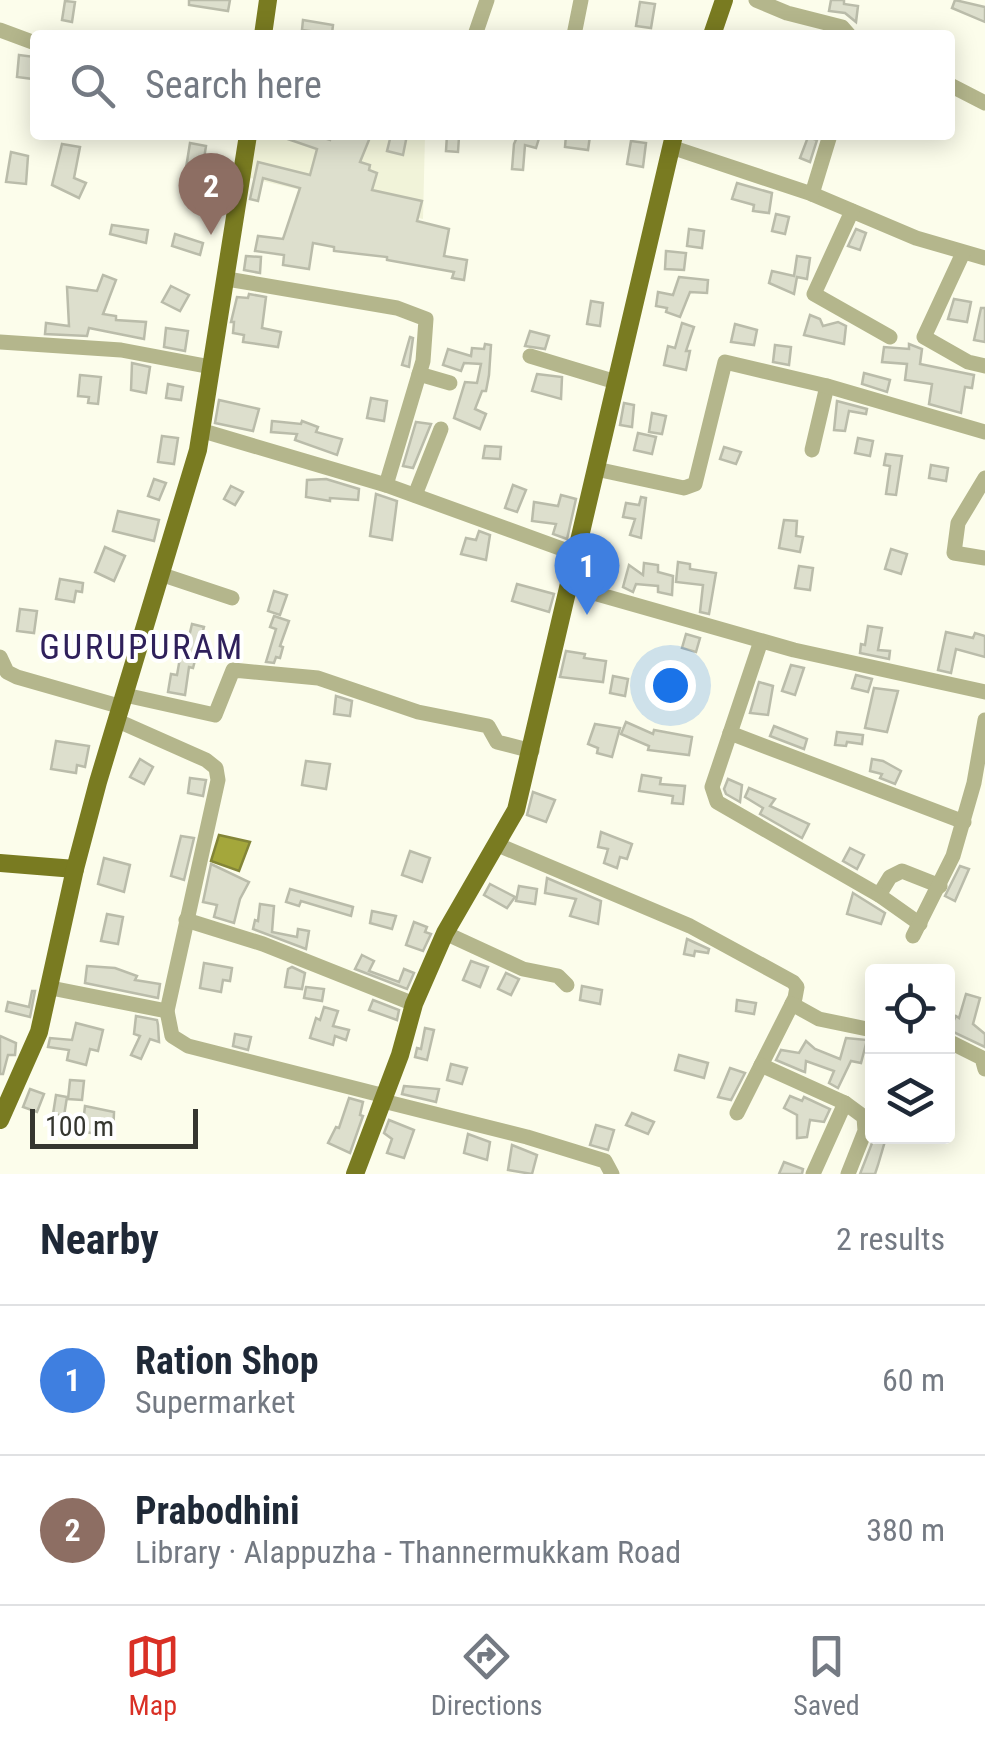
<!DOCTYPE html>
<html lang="en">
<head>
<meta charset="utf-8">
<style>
	:root { --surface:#fff; --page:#f2f2f3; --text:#1f2937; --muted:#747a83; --line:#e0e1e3; --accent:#d93025 }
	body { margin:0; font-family:"Roboto Condensed",sans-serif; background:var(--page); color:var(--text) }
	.controls { position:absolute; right:30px; bottom:30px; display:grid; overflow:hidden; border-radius:10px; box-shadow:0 5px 25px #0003 }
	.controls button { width:90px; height:90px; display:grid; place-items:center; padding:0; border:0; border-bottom:2px solid var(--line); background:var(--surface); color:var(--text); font:50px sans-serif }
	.scale { position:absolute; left:30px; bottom:25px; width:168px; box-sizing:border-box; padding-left:10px; border:5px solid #35362f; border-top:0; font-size:28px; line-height:35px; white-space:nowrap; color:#35362f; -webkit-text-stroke:8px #fff; paint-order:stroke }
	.you { position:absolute; left:670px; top:685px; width:35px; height:35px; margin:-25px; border:8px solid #fff; border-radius:50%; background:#1a73e8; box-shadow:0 0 0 15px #1a73e833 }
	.badge { display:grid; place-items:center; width:65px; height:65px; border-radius:50%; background:var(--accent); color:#fff; font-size:32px; font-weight:700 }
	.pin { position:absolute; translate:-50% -82px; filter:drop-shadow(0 2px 5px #0008) }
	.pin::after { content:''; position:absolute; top:52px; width:35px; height:30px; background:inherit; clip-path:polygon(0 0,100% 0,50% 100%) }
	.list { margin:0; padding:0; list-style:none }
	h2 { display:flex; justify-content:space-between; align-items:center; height:130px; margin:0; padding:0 40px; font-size:42px }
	h2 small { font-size:32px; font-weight:400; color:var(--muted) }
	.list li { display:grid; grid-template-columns:65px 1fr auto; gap:30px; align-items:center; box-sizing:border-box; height:150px; padding:0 40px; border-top:2px solid var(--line) }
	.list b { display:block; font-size:38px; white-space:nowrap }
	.list p { margin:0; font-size:32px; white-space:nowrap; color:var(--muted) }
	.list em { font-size:32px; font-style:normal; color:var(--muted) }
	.icon { flex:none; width:55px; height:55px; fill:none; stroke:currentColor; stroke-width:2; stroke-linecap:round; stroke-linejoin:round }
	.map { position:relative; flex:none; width:985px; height:1174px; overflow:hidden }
	.search { position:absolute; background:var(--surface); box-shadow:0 5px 25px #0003; left:30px; right:30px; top:30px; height:110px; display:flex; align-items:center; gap:25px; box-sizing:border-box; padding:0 35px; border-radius:10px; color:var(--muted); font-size:38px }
	.sheet { height:430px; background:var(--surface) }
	nav { display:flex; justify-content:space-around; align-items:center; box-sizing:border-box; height:140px; border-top:2px solid var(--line); background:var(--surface); font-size:28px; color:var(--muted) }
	nav a { display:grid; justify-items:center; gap:5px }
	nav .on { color:var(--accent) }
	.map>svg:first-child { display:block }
	.built { fill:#f1f3d9 }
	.water { fill:#a4a73b; stroke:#838537; stroke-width:2.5 }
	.building { fill:#dddfcd; stroke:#babcaa; stroke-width:2.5 }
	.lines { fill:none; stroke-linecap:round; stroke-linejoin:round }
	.minor { stroke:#b4b68c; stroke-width:15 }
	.major { stroke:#797b21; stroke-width:18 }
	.labels { text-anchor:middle; stroke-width:8; stroke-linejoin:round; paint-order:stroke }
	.neighbourhood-label { font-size:35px; letter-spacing:2.5px; fill:#2f205b; stroke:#fff }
</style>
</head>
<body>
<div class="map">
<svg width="985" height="1174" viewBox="0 0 985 1174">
	<rect width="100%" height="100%" fill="#fcfdeb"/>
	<path class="built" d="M252,135H425L423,219L246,177Z"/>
	<path class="water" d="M219,835L250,842L239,871L211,861Z"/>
	<g class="building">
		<path d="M189,0H230L228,11L189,5Z"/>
		<path d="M831,0H844V4L858,6L856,22L845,13L829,11Z"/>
		<path d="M955,0L985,7V22L952,8Z"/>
		<path d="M65,1L75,2L72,22L62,20Z"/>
		<path d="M640,2L655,4L651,28L636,26Z"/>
		<path d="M303,20L333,25L332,34L302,30Z"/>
		<path d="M19,55L35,57L33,79L17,77Z"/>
		<path d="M276,135H314L330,140L331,135H371L360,162L370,165L369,170L377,173L372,190L422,201L417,221L449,229L444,256L467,260L464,280L452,278L454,272L387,260V257L334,251V247L313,243L309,269L283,265L284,255L255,251L258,236L283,239L300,188L263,178L258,201L250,199L258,162L310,175L317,149Z"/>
		<path d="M391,135H407L403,155L387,151Z"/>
		<path d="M447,135L459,137L458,152L446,151Z"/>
		<path d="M518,135H540L536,148L525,145L523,170L512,169L514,144Z"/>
		<path d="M566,135L590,136L588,150L565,147Z"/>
		<path d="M808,137L817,140L810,162L800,158Z"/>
		<path d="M631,141L646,143L643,167L627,164Z"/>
		<path d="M190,143L206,146L202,171L186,168Z"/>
		<path d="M62,144L80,147L74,178L86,183L79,198L52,185Z"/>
		<path d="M11,152L28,156L26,184L6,182Z"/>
		<path d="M737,183L772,193L769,213L753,211L754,205L732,199Z"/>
		<path d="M776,214L789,217L785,234L772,231Z"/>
		<path d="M112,225L148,230L146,243L110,234Z"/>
		<path d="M689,229L704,231L702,248L687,246Z"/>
		<path d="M856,229L866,233L860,250L848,246Z"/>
		<path d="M175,234L203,243L200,255L172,246Z"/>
		<path d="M666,251L686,253L684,270L665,269Z"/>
		<path d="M246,256L261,257L260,273L244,270Z"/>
		<path d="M797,256L810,258L807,279L797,277L794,294L769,283L772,271L794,276Z"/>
		<path d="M103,275L116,280L103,314L116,316V320L146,322L144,339L89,328L87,336L45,334L46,323L69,326L67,287L97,291Z"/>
		<path d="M679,277L708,280L707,293L690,292L680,317L666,312L667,308L656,306L658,292L673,295Z"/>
		<path d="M171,286L189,295L180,311L162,302Z"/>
		<path d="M249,294L266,297L262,328L281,332L278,347L243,342L244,335L233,333L234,322H231L237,297L248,298Z"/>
		<path d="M954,299L971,302L967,322L948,319Z"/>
		<path d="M591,301L603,303L600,326L587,324Z"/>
		<path d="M981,308H985V342L974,340Z"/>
		<path d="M810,315L820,319L823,326L838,322L846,326L844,344L804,335Z"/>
		<path d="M682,323L694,327L686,351H690L686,370L664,365L668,346L675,348Z"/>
		<path d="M735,324L757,330L754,345L731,342Z"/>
		<path d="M166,328L188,331L185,351L164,347Z"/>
		<path d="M530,331L549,336L545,349L525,346Z"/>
		<path d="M410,337L413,338L409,367L402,365Z"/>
		<path d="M485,344L491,345L489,375L486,391H482L475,409L486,414L480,429L454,418L465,382L477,383L481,364L464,363L461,371L443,365L448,349L471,356L472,348L484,349Z"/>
		<path d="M909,344L922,349L920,364L974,375L972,388L965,387L961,413L929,404L932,384L905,380L907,364L882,362L884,347L909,349Z"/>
		<path d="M775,345L791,347L789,365L773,362Z"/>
		<path d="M132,363L150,367L146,393L131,390Z"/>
		<path d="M864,373L890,380L887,392L862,384Z"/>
		<path d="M537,374L562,377L561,399L532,391Z"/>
		<path d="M80,375L101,377L98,404L88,403L89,397L78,396Z"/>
		<path d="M168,384L183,387L181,400L166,398Z"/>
		<path d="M371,398L387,401L384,421L367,418Z"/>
		<path d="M219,400L259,409L253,431L215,423Z"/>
		<path d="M837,401L867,409L866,414L849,411L845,431L834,430Z"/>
		<path d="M624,403L634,405L632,427L620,425Z"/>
		<path d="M652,413L666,416L662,434L649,432Z"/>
		<path d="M272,421L301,424L302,421L318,427L316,432L342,439L337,455L295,440L297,434L271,432Z"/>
		<path d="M416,422L431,424L413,468L403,466Z"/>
		<path d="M638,433L656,437L652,454L634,450Z"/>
		<path d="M162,436L178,438L174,464L158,462Z"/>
		<path d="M858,438L873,441L870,456L855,453Z"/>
		<path d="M485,446L501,447L500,459L483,458Z"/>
		<path d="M724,447L741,452L736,464L720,459Z"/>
		<path d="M886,454L902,456L896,495L886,494L890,466L884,465Z"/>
		<path d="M931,465L948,468L946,481L929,478Z"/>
		<path d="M154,479L166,483L159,500L148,496Z"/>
		<path d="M326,479L359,489L358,500L330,498V501L306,497L307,480Z"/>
		<path d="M513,485L526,490L517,512L505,508Z"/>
		<path d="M231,486L243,492L235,505L224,499Z"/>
		<path d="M376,494L397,501L392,540L370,536Z"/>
		<path d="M561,495L576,499L567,539L553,534L556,524L532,521L534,502L558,506Z"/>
		<path d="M641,497L646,498L641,538L630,535L635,519L623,517L626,503L639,505Z"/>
		<path d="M118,511L159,520L154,541L113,531Z"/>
		<path d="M784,520L797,521L796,536L803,537L800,552L779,548Z"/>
		<path d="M479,531L490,535L486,560L461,554L466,538L476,540Z"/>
		<path d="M105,547L125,556L114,581L95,572Z"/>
		<path d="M891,549L907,554L901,574L885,569Z"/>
		<path d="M678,562L690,564V569L716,573L709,614L700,612L703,585L676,582Z"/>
		<path d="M644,563L658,565V572L673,576L672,595L658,592V586L636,584L633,592L623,587L629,565L643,575Z"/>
		<path d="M799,566L813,568L810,590L795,588Z"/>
		<path d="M589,569L608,572L606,583L588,580Z"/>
		<path d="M60,579L83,583L82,592L76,591L74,602L56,599Z"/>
		<path d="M517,584L554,594L549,612L512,601Z"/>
		<path d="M274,591L287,595L280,615L268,611Z"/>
		<path d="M20,609L37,611L34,633L17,631Z"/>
		<path d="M274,616L289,621L280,646L283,647L280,658L276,657L274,663L266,662L276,629L270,627Z"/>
		<path d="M192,624L204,627L193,668L189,667L185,695L168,692L171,674L177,675L180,658H184Z"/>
		<path d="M868,626L882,628L878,650L890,651L889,659L860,653L861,644L865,645Z"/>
		<path d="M946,632L973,638L975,633L985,636V657L956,649L951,673L938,670Z"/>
		<path d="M686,634L700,638L696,652L682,648Z"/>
		<path d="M566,651L585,654L584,658L606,661L603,682L560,677Z"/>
		<path d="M791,665L804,668L795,695L782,691Z"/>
		<path d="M856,675L872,679L868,692L852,688Z"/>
		<path d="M613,676L628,679L625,696L610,693Z"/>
		<path d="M759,682L773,686L768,715L750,713Z"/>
		<path d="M874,688L898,691L887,732L865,728Z"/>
		<path d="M336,696L352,701L350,716L334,714Z"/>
		<path d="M626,722L653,734L654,730L692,737L689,755L648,750L649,746L621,734Z"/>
		<path d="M595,724L620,728L612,757L597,753L598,748L588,744Z"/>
		<path d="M774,726L807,739L804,749L770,736Z"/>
		<path d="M837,732L863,735L862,744L847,742L846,746L835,745Z"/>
		<path d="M56,741L89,746L85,767L77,765L76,773L51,769Z"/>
		<path d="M140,759L153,767L144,784L130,777Z"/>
		<path d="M872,759L883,761L901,771L895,784L880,778L882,774L870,771Z"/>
		<path d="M306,761L330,764L326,789L302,785Z"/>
		<path d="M642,775L661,778L660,784L685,786L683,804L672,803L673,796L639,791Z"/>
		<path d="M190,778L206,780L203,796L188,793Z"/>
		<path d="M728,779L742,785L740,802L726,794L724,789Z"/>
		<path d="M749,788L775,799L770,806L809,824L802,838L760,814L763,808L745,797Z"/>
		<path d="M533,792L555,800L546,822L527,815Z"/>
		<path d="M601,832L632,844L627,859L620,857L617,868L604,863L608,849L598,847Z"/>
		<path d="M181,836L194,838L184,880L171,876Z"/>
		<path d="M850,848L864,855L857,869L843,861Z"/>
		<path d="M410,851L430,858L422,882L402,875Z"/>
		<path d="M104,858L130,865L124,892L98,884Z"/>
		<path d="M211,864L249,882L240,899L234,923L214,917L217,905L203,902Z"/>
		<path d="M960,866L969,869L955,901L945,896Z"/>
		<path d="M547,878L601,901L598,924L570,916L576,899L545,893Z"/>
		<path d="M490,884L515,897L507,908L484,895Z"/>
		<path d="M519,886L537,889L535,904L516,901Z"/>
		<path d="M290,889L353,907L351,916L301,901L299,906L286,902Z"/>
		<path d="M853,893L885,913L881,924L847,914Z"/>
		<path d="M260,904L274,906L272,932L297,937L298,929L309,931L306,949L253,929L255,920L258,921Z"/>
		<path d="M372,911L396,916L392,929L370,923Z"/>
		<path d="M107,914L123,917L118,944L101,941Z"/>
		<path d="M414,922L427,927L425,932L431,934L423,951L406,945Z"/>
		<path d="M687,939L709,949L708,953L695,951L694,956L684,954Z"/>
		<path d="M362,955L374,961L369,971L399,982L404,969L414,973L407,989L355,969Z"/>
		<path d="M471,961L488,967L480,987L463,980Z"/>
		<path d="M204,963L232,968L230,981L223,980L221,992L200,988Z"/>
		<path d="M87,966L115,968L137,976L135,980L160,984L158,998L85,983Z"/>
		<path d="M292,967L305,973L302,989L285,987L288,969Z"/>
		<path d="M506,973L519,979L511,995L498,989Z"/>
		<path d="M582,986L602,990L600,1004L580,1000Z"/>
		<path d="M306,987L324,989L322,1001L304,998Z"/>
		<path d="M32,991H35L30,1017L6,1011L8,1002L29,1007Z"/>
		<path d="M966,994L980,998L973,1024L985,1034V1047L949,1030L956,1016L959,1018Z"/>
		<path d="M373,1000L399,1010L397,1020L369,1010Z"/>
		<path d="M737,1000L756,1003L754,1014L736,1011Z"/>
		<path d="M324,1007L338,1011L333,1026L349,1030L346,1040L335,1036L333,1045L310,1038L316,1018L320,1020Z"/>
		<path d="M136,1016L157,1020L158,1025L159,1042L150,1039L141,1059L131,1055L140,1036L134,1034Z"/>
		<path d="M76,1023L103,1030L98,1051L90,1049L86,1065L67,1060L69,1050L48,1047L50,1038L72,1040Z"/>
		<path d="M425,1028L434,1030L427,1060L415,1057L417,1048L421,1049Z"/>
		<path d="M235,1034L251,1037L248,1050L233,1046Z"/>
		<path d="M0,1036L16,1043L15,1055H8L3,1074H0Z"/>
		<path d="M846,1038L867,1040L861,1063L851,1061L838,1088L829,1083L834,1071L806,1061L805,1072L802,1071L776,1060L781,1050L799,1053L806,1041L815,1049L840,1059Z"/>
		<path d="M679,1055L708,1063L704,1078L675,1070Z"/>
		<path d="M451,1064L467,1068L462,1084L447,1080Z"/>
		<path d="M730,1068L745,1073L731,1100L718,1097Z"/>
		<path d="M70,1080L84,1081L82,1100L68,1099Z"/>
		<path d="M404,1086L439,1089L436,1102L402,1094Z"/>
		<path d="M30,1089L44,1094L37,1112L23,1107Z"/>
		<path d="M56,1095L67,1097L64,1116L53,1114Z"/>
		<path d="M790,1096L802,1101L804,1097L830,1109L824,1122L810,1120L807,1137L797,1138V1115L784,1108Z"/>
		<path d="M349,1098L363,1102L360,1115L363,1116L350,1153L328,1143L336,1127L339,1128Z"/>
		<path d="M85,1106L114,1112L113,1138L82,1131Z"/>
		<path d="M632,1113L654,1122L648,1134L626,1125Z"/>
		<path d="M389,1120L414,1130L404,1158L387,1153L392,1139L384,1133Z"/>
		<path d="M596,1125L614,1130L608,1150L590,1145Z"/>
		<path d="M468,1134L490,1142L487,1160L464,1153Z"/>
		<path d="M874,1138L885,1141L878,1165L875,1174H860Z"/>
		<path d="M512,1145L537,1155L532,1174L508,1170Z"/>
		<path d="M784,1162L803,1169L802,1174H779Z"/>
	</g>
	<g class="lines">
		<g class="minor">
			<path d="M756,0L787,13L842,27L849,35"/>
			<path d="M0,30L35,43"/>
			<path d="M475,35L487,0"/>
			<path d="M574,35L581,0"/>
			<path d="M950,85L985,103"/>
			<path d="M671,147L812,194L916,238L985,258"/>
			<path d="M812,194L830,135"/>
			<path d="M852,211L814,294L890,337"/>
			<path d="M963,253L924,337L968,362L985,366"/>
			<path d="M227,279L397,308L426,319L423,361L386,485"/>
			<path d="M0,342L121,350L211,367"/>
			<path d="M530,356L616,382"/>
			<path d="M419,374L450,383"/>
			<path d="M200,430L386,485L576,554"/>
			<path d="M812,450L827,386"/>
			<path d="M596,469L684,488L695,484L725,362L827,386L985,432"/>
			<path d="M985,478L958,523L954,553L985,558"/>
			<path d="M415,495L441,429"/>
			<path d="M160,574L232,598"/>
			<path d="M569,586L794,650L985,692"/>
			<path d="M761,641L712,787L717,802L879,895L890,877L902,871L940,886"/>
			<path d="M0,657L7,672L17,677L122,707"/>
			<path d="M125,695L215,715L233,670L318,678L418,712L488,726L497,742L532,751"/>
			<path d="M118,721L206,760L216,768L218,780L167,1011L172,1036L188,1046L385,1096"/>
			<path d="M730,733L964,822"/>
			<path d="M498,845L690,926L793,982L797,987L795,998L737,1113"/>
			<path d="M879,895L920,924"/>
			<path d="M186,920L263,944L414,1004"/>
			<path d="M445,933L523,969L558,976L567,985"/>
			<path d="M913,936L953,856L974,783L985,720"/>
			<path d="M51,988L167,1011"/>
			<path d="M792,1004L819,1019L872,1030"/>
			<path d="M948,1041L982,1058L985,1069"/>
			<path d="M761,1065L845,1103L864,1117L865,1131L848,1174"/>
			<path d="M383,1101L527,1137L605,1161L612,1174"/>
			<path d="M813,1174L845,1103"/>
		</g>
		<g class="major">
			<path d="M263,35L268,0"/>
			<path d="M712,35L724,0"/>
			<path d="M0,863L75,869"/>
			<path d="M0,1120L39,1032L75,869L98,782L198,450L248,135"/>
			<path d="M355,1174L400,1055L414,1004L445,933L516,810L674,135"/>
		</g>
	</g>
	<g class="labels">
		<g class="neighbourhood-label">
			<text x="142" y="659">GURUPURAM</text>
		</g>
	</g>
</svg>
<div class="controls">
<button><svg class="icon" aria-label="locate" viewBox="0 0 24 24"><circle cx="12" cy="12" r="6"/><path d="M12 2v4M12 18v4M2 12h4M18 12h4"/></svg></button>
<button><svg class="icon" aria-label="layers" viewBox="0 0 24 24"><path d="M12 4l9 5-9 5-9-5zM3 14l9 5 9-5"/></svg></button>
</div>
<div class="scale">100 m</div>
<div class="you"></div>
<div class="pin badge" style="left:587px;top:615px;background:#3f7fe0">1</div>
<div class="pin badge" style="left:211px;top:235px;background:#8d6e63">2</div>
<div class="search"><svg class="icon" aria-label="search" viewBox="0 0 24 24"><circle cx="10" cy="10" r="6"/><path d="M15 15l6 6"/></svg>Search here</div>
</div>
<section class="sheet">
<h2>Nearby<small>2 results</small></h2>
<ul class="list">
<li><span class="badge" style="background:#3f7fe0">1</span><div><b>Ration Shop</b><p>Supermarket</p></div><em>60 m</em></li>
<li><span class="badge" style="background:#8d6e63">2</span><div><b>Prabodhini</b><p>Library · Alappuzha - Thannermukkam Road</p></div><em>380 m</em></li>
</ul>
</section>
<nav>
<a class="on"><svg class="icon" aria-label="map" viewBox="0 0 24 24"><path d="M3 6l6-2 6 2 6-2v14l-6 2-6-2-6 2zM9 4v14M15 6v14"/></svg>Map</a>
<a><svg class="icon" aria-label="directions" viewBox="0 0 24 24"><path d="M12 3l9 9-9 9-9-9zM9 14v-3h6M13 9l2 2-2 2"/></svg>Directions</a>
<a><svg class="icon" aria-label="saved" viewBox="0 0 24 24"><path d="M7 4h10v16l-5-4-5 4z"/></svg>Saved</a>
</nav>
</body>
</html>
